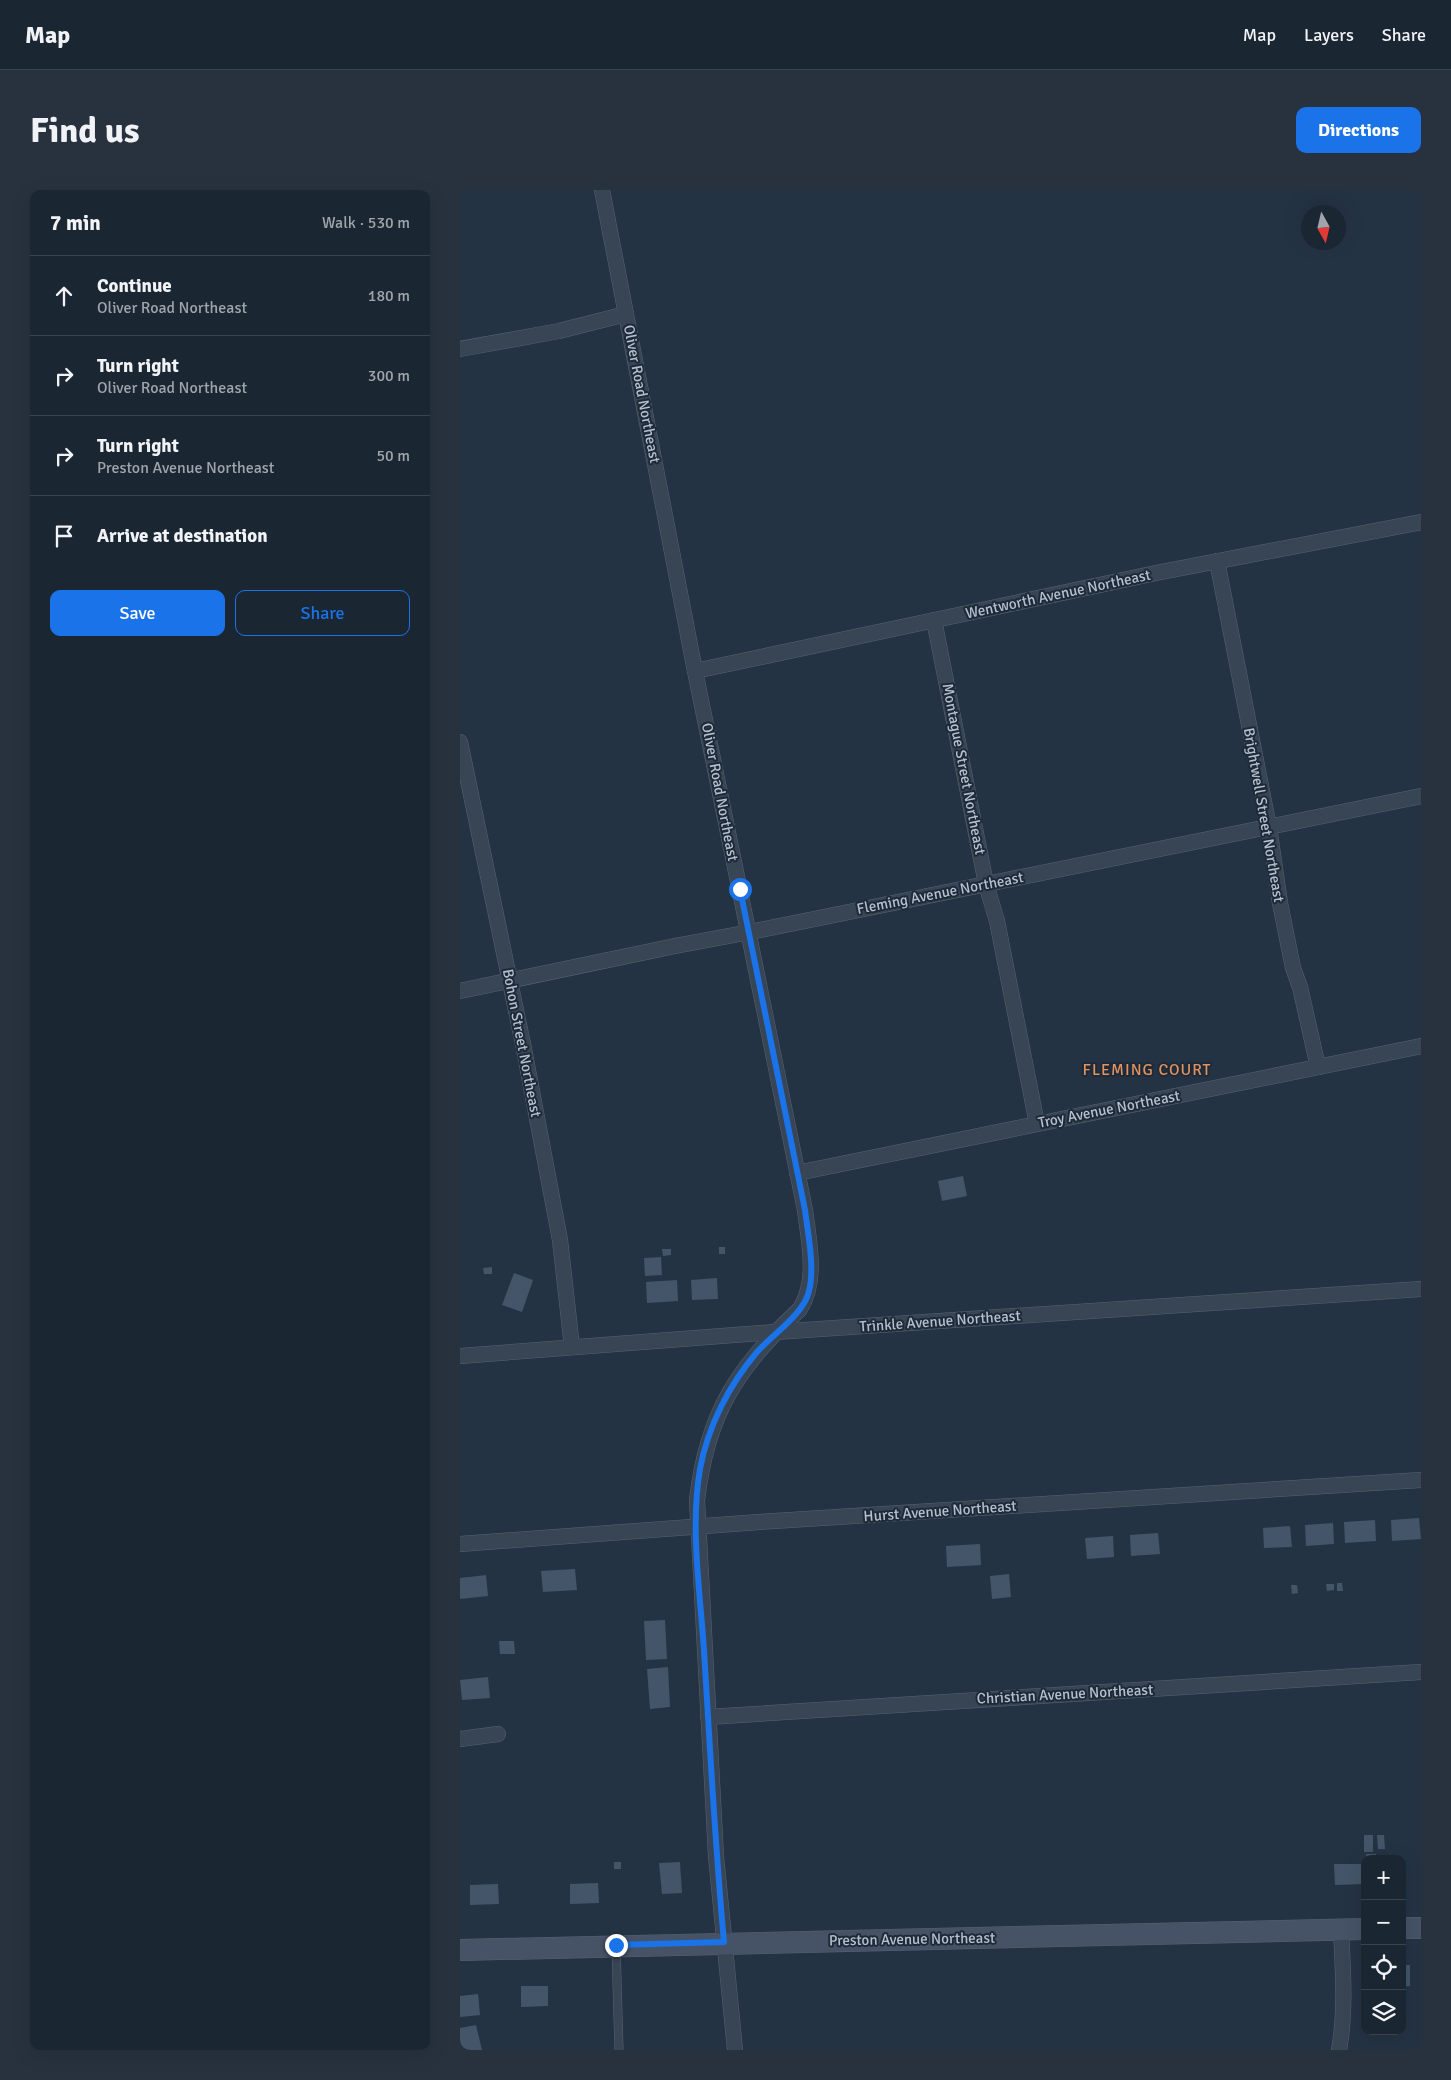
<!DOCTYPE html>
<html lang="en">
<head>
<meta charset="utf-8">
<style>
	:root { --surface:#1b2633; --page:#28323f; --text:#f1f3f6; --muted:#a0a5ac; --line:#39434e; --accent:#1a73e8 }
	body { margin:0; font-family:Signika,sans-serif; background:var(--page); color:var(--text) }
	.controls { position:absolute; right:15px; bottom:15px; display:grid; overflow:hidden; border-radius:10px; box-shadow:0 5px 20px #0002 }
	.controls button { width:45px; height:45px; display:grid; place-items:center; padding:0; border:0; border-bottom:1px solid var(--line); background:var(--surface); color:var(--text); font:25px sans-serif }
	.compass { position:absolute; left:841px; top:15px; width:45px; height:45px; border-radius:50%; background:var(--surface); box-shadow:0 5px 20px #0002; rotate:172deg }
	.stop { position:absolute; width:15px; height:15px; margin:-11px; border:4px solid #1a73e8; border-radius:50%; background:#fff }
	.stop.end { background:#1a73e8; border-color:#fff; box-shadow:0 1px 5px #0008 }
	.list { margin:0; padding:0; list-style:none }
	h2 { display:flex; justify-content:space-between; align-items:center; height:65px; margin:0; padding:0 20px; font-size:21px }
	h2 small { font-size:16px; font-weight:400; color:var(--muted) }
	.list li { display:grid; grid-template-columns:32px 1fr auto; gap:15px; align-items:center; box-sizing:border-box; height:80px; padding:0 20px; border-top:1px solid var(--line) }
	.list b { display:block; font-size:19px; white-space:nowrap }
	.list p { margin:0; font-size:16px; white-space:nowrap; color:var(--muted) }
	.list em { font-size:16px; font-style:normal; color:var(--muted) }
	.actions { display:flex; gap:10px; padding:15px 20px }
	.actions a { flex:1; padding:11px 0; border:1px solid var(--accent); border-radius:10px; text-align:center; font-size:18px; color:var(--accent) }
	.actions .main { background:var(--accent); color:#fff }
	.icon { flex:none; width:28px; height:28px; fill:none; stroke:currentColor; stroke-width:2; stroke-linecap:round; stroke-linejoin:round }
	.map { position:relative; flex:none; width:961px; height:1860px; overflow:hidden; border-radius:10px }
	header { display:flex; align-items:center; gap:30px; box-sizing:border-box; height:70px; padding:0 25px; background:var(--surface); border-bottom:1px solid var(--line) }
	header strong { font-size:24px }
	nav { display:flex; gap:28px; margin-inline-start:auto; font-size:18px }
	.intro { display:flex; align-items:center; justify-content:space-between; box-sizing:border-box; height:120px; padding:0 30px }
	h1 { margin:0; font-size:35px }
	.button { padding:12px 22px; border-radius:10px; background:var(--accent); color:#fff; font-size:18px; font-weight:700 }
	main { display:flex; gap:30px; padding:0 30px }
	aside { flex:1; background:var(--surface); border-radius:10px; box-shadow:0 5px 20px #0002 }
	.map>svg:first-child { display:block }
	.building { fill:#455569 }
	.lines { fill:none; stroke-linecap:round; stroke-linejoin:round }
	.lane-casing { stroke:#576371; stroke-width:9 }
	.street-casing { stroke:#576371; stroke-width:16 }
	.secondary-casing { stroke:#576371; stroke-width:22 }
	.lane { stroke:#384554; stroke-width:8 }
	.street { stroke:#384554; stroke-width:15 }
	.secondary { stroke:#465367; stroke-width:21 }
	.route { stroke:#1a73e8; stroke-width:6 }
	.labels { text-anchor:middle; stroke-width:4; stroke-linejoin:round; paint-order:stroke }
	.street-label { font-size:15px; fill:#b6c0cd; stroke:#1d2a39 }
	.neighbourhood-label { font-size:16px; letter-spacing:1px; fill:#e1925d; stroke:#1d2a39 }
</style>
</head>
<body>
<header>
<strong>Map</strong>
<nav><a>Map</a><a>Layers</a><a>Share</a></nav>
</header>
<div class="intro"><h1>Find us</h1><a class="button">Directions</a></div>
<main>
<aside>
<h2>7 min<small>Walk · 530 m</small></h2>
<ul class="list">
<li><svg class="icon" aria-label="ahead" viewBox="0 0 24 24"><path d="M12 20V5M6 11l6-6 6 6"/></svg><div><b>Continue</b><p>Oliver Road Northeast</p></div><em>180 m</em></li>
<li><svg class="icon" aria-label="right" viewBox="0 0 24 24"><path d="M7 20v-9h11M14 6l5 5-5 5"/></svg><div><b>Turn right</b><p>Oliver Road Northeast</p></div><em>300 m</em></li>
<li><svg class="icon" aria-label="right" viewBox="0 0 24 24"><path d="M7 20v-9h11M14 6l5 5-5 5"/></svg><div><b>Turn right</b><p>Preston Avenue Northeast</p></div><em>50 m</em></li>
<li><svg class="icon" aria-label="arrive" viewBox="0 0 24 24"><path d="M6 21V4h12l-3 4 3 4H6"/></svg><div><b>Arrive at destination</b></div></li>
</ul>
<div class="actions"><a class="main">Save</a><a>Share</a></div>
</aside>
<div class="map">
<svg width="961" height="1860" viewBox="0 0 961 1860">
	<rect width="100%" height="100%" fill="#243344"/>
	<g class="building">
		<path d="M503,986L507,1006L482,1011L478,991Z"/>
		<rect x="259" y="1057" width="6" height="7"/>
		<path d="M202,1059H211V1065L203,1066Z"/>
		<path d="M201,1067L202,1085L185,1086L184,1068Z"/>
		<path d="M32,1077V1084H24L23,1078Z"/>
		<path d="M54,1083L73,1090L62,1122L42,1115Z"/>
		<path d="M257,1088L258,1109L232,1110L231,1090Z"/>
		<path d="M217,1090L218,1111L187,1113L186,1092Z"/>
		<path d="M959,1328L961,1349L932,1351L931,1330Z"/>
		<path d="M915,1330L916,1351L885,1353L884,1332Z"/>
		<path d="M873,1333L874,1354L846,1356L845,1335Z"/>
		<path d="M830,1336L832,1357L804,1358L803,1338Z"/>
		<path d="M698,1343L700,1364L671,1366L670,1345Z"/>
		<path d="M653,1346L654,1367L627,1369L625,1348Z"/>
		<path d="M520,1354L521,1375L487,1377L486,1356Z"/>
		<path d="M115,1379L117,1400L83,1402L81,1381Z"/>
		<path d="M549,1384L551,1407L532,1409L530,1386Z"/>
		<path d="M26,1385L28,1406L0,1409V1388Z"/>
		<path d="M877,1393H882L883,1401H877Z"/>
		<path d="M866,1394H874V1400L867,1401Z"/>
		<path d="M831,1395H837L838,1403L832,1404Z"/>
		<path d="M205,1430L207,1469L186,1470L184,1431Z"/>
		<path d="M39,1451H54L55,1464H40Z"/>
		<path d="M208,1477L210,1517L190,1519L187,1479Z"/>
		<path d="M28,1487L30,1508L2,1510L0,1490Z"/>
		<rect x="904" y="1645" width="9" height="17"/>
		<path d="M917,1645H924L925,1659H918Z"/>
		<rect x="906" y="1664" width="10" height="5"/>
		<rect x="154" y="1672" width="7" height="7"/>
		<path d="M220,1672L222,1703L202,1704L199,1673Z"/>
		<path d="M874,1674H905V1694L875,1695Z"/>
		<path d="M138,1693L139,1713L110,1714V1694Z"/>
		<path d="M38,1694L39,1714L10,1715V1695Z"/>
		<path d="M942,1775H950V1796L942,1797Z"/>
		<path d="M61,1796H88V1816L61,1817Z"/>
		<path d="M18,1804L20,1825L0,1827V1806Z"/>
		<path d="M16,1835L22,1860H0V1838Z"/>
	</g>
	<g class="lines">
		<g class="lane-casing">
			<path id="lane" d="M156,1757L159,1860"/>
		</g>
		<g class="street-casing">
			<g id="street">
				<path d="M142,0L235,481L345,1020C349,1052 358,1090 340,1119C277,1177 247,1224 237,1310L256,1666L275,1860"/>
				<path d="M0,159L99,141L166,124"/>
				<path d="M757,371L809,637L820,713L833,778L840,797L858,877"/>
				<path d="M474,430L526,694L537,731L577,934"/>
				<path d="M235,481L696,383L961,332"/>
				<path d="M0,552L63,854L100,1050L112,1157"/>
				<path d="M0,801L215,756L290,742L961,606"/>
				<path d="M337,983L961,856"/>
				<path d="M0,1166L315,1142L961,1099"/>
				<path d="M0,1354L299,1332L961,1290"/>
				<path d="M248,1527L961,1482"/>
				<path d="M0,1549L38,1544"/>
				<path d="M879,1860C886,1821 883,1780 881,1740"/>
			</g>
		</g>
		<g class="secondary-casing">
			<g id="secondary">
				<path d="M942,1738H961"/>
				<path d="M0,1760L905,1739"/>
			</g>
		</g>
		<use href="#lane" class="lane"/>
		<use href="#street" class="street"/>
		<use href="#secondary" class="secondary"/>
	</g>
	<g class="lines">
		<path class="route" d="M156,1755L264,1752C255,1655 250,1557 244,1460C240,1401 230,1337 240,1279C248,1236 269,1195 297,1162C313,1144 344,1124 349,1101C355,1078 348,1044 345,1020L280,699"/>
	</g>
	<g class="labels">
		<g class="street-label">
			<text transform="translate(182 204) rotate(79)" y="5">Oliver Road Northeast</text>
			<text transform="translate(598 404) rotate(-12)" y="5">Wentworth Avenue Northeast</text>
			<text transform="translate(504 579) rotate(79)" y="5">Montague Street Northeast</text>
			<text transform="translate(260 602) rotate(79)" y="5">Oliver Road Northeast</text>
			<text transform="translate(804 625) rotate(80)" y="5">Brightwell Street Northeast</text>
			<text transform="translate(480 703) rotate(-11)" y="5">Fleming Avenue Northeast</text>
			<text transform="translate(62 853) rotate(79)" y="5">Bohon Street Northeast</text>
			<text transform="translate(649 919) rotate(-11)" y="5">Troy Avenue Northeast</text>
			<text transform="translate(480 1131) rotate(-4)" y="5">Trinkle Avenue Northeast</text>
			<text transform="translate(480 1321) rotate(-4)" y="5">Hurst Avenue Northeast</text>
			<text transform="translate(605 1504) rotate(-3)" y="5">Christian Avenue Northeast</text>
			<text transform="translate(452 1749) rotate(-1)" y="5">Preston Avenue Northeast</text>
		</g>
		<g class="neighbourhood-label">
			<text x="687" y="885">FLEMING COURT</text>
		</g>
	</g>
</svg>
<div class="controls">
<button>+</button>
<button>−</button>
<button><svg class="icon" aria-label="locate" viewBox="0 0 24 24"><circle cx="12" cy="12" r="6"/><path d="M12 2v4M12 18v4M2 12h4M18 12h4"/></svg></button>
<button><svg class="icon" aria-label="layers" viewBox="0 0 24 24"><path d="M12 4l9 5-9 5-9-5zM3 14l9 5 9-5"/></svg></button>
</div>
<svg class="compass" viewBox="-18 -18 36 36"><path d="M0-13l5 13h-10z" fill="#e53935"/><path d="M0 13l5-13h-10z" fill="#a0a5ac"/></svg>
<div class="stop" style="left:280px;top:699px"></div>
<div class="stop end" style="left:156px;top:1755px"></div>
</div>
</main>
</body>
</html>
